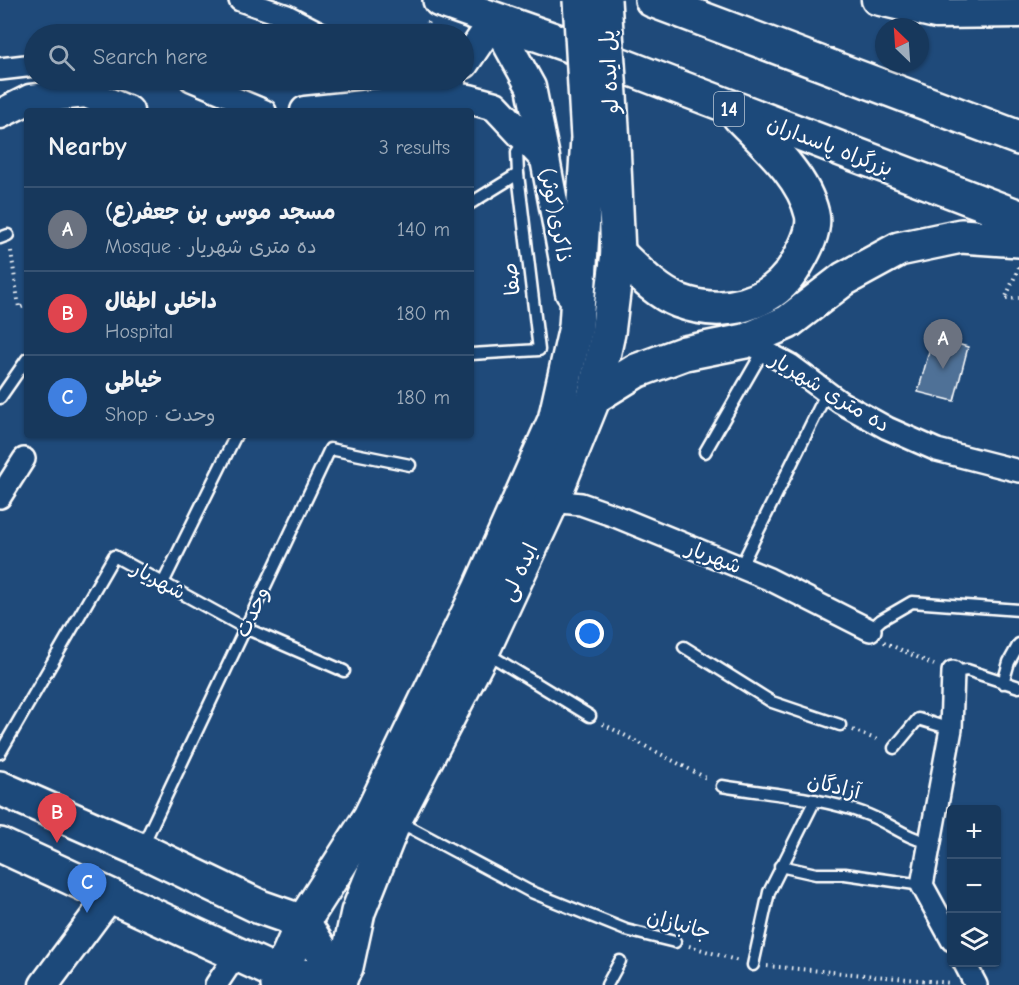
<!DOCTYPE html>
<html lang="en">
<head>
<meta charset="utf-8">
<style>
	:root { --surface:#17385c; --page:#244365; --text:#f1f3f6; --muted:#9eacbb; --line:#365272; --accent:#8abfa5 }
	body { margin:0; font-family:"Comic Neue","Playpen Sans Arabic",sans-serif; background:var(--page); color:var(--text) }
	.controls { position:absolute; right:18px; bottom:18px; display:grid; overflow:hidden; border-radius:6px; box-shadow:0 2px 4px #0004 }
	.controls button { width:54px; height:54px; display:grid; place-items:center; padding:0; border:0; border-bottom:2px solid var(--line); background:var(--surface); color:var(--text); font:30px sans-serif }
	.compass { position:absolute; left:875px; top:18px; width:54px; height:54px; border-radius:50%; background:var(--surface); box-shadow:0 2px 4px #0004; rotate:335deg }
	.you { position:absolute; left:590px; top:634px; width:21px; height:21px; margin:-15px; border:4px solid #fff; border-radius:50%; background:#1a73e8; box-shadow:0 0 0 9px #1a73e833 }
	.badge { display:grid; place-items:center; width:39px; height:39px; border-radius:50%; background:var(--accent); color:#fff; font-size:20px; font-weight:700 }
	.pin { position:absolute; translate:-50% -50px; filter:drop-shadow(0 2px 3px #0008) }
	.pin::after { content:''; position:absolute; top:32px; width:21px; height:18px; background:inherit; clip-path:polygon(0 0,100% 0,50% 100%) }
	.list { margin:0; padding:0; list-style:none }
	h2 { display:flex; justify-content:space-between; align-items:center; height:78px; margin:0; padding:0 24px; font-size:26px }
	h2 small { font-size:20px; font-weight:400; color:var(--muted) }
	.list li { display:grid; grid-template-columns:39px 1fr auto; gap:18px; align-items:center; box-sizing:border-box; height:84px; padding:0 24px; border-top:2px solid var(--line) }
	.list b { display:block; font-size:22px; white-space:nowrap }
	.list p { margin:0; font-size:20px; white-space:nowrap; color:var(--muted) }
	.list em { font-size:20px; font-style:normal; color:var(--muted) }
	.icon { flex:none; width:33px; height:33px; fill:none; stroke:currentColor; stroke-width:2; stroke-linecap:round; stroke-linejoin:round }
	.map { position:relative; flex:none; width:1019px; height:985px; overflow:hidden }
	.search { position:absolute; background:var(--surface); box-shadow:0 2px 4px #0004; left:24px; top:24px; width:450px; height:66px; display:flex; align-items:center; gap:15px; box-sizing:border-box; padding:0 21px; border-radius:33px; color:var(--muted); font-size:22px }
	.panel { position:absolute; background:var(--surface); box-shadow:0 2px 4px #0004; left:24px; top:108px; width:450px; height:330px; border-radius:6px }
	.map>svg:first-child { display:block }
	.building { fill:#507197; stroke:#fff; stroke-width:1.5 }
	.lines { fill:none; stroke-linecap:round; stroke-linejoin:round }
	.lane-casing { stroke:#fff; stroke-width:15 }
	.street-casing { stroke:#fff; stroke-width:26 }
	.secondary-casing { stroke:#fff; stroke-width:33 }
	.primary-casing { stroke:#fff; stroke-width:38 }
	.highway-casing { stroke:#fff; stroke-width:38 }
	.path { stroke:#fff; stroke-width:4; stroke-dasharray:1.5 4.5; stroke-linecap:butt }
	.lane { stroke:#1f4a7a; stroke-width:10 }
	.street { stroke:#1f4a7a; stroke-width:21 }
	.secondary { stroke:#1f4a7a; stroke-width:28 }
	.primary { stroke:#1f4a7a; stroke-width:33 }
	.highway { stroke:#1f4a7a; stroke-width:33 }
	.primary-bridge-casing { stroke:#fff; stroke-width:38; stroke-linecap:butt }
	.primary-bridge { stroke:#1f4a7a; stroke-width:33 }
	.labels { text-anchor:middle; stroke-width:4.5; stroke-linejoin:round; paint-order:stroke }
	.shield { fill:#1f4a7a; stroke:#bcc9d7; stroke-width:1.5 }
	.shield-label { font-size:20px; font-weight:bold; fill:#fff }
	.street-label { font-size:21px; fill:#fff; stroke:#1f4a7a }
</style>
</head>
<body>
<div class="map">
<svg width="1019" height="985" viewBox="0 0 1019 985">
	<rect width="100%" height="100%" fill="#1f4a7a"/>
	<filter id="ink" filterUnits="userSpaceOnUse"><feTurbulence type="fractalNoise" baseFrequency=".0167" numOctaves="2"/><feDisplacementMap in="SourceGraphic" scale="12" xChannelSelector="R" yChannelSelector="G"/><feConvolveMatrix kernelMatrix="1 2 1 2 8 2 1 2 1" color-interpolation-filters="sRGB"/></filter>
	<g filter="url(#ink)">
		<path class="building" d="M933,337L968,347L954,401L918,392Z"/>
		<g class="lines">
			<g class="lane-casing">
				<g id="lane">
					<path d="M471,203L518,174"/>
					<path d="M0,238L8,235"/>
					<path d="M471,354L539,350L518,174L517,152L525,140"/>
					<path d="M0,398L27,359"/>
					<path d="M705,452L763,351"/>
					<path d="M740,568L827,392"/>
					<path d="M163,583L236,435"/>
					<path d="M870,630L881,620L912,602L1019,610"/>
					<path d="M684,647L772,702L840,725"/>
					<path d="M485,652L590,716"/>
					<path d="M953,672L967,670L1019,687"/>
					<path d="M1003,683L1009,662L1019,644"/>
					<path d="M894,748L918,719L951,729"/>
					<path d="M0,753L114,556L245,628L344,671"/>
					<path d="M722,786C769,794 818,797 863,813C887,821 905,838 930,843"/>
					<path d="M398,821L529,891L626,930L675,942"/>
					<path d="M142,847L330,449L410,465"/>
					<path d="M780,866L816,874H845L922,885"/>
					<path d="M753,965L769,892L815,800"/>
					<path d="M607,985L620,961"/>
				</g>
			</g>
			<g class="street-casing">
				<g id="street">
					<path d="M240,0L287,16L322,34"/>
					<path d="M0,69L34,65"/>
					<path d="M191,80L265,111"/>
					<path d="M407,80L440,97"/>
					<path d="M745,341L790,365L840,402L887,428L937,450L1019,471"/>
					<path d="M0,497L24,459"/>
					<path d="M552,501L581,504L615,516L769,579L870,630"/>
					<path d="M952,940L922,885L951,729L953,672"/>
					<path d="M964,962L976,985"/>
					<path d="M216,985L236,955"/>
				</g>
			</g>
			<g class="secondary-casing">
				<g id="secondary">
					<path d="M876,0L936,14L1019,13"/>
					<path d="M464,64L494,20L531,87L545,157"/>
					<path d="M440,97L469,99L495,106L545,159L570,293"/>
					<path d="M305,111L440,97L451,83"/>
					<path d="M0,114L30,99L86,93L129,111"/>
					<path d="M44,985L111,895"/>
				</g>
			</g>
			<g class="primary-casing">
				<g id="primary">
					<path d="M0,788L141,850L260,907L303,922"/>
					<path d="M0,845L280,974L340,980"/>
					<path d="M303,922L340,980"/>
					<path d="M278,985L280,974L303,922L370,817L480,589L555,420L576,327L588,138"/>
					<path d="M336,985L346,967L358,912L395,819L483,650L552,501L594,397L608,333L618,253L613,143"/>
				</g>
			</g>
			<g class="highway-casing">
				<g id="highway">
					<path d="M440,0L574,47L1019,217"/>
					<path d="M652,0L1019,138"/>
					<path d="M618,253C636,270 656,292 679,301C722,317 772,306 796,265C804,251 816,231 812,214C803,175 765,143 739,116"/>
					<path d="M594,397L636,371L685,353L745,341L788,322L844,279L899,249L961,236L1019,240"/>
				</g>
			</g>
			<g class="path">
				<path d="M422,34L428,22"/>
				<path d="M11,251L19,308L27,305"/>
				<path d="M1019,267L1005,299L1019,298"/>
				<path d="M884,642L934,665"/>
				<path d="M603,724L708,779"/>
				<path d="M853,730L880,741"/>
				<path d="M689,946L739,961"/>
				<path d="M767,966L951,983"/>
			</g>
			<use href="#lane" class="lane"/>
			<use href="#street" class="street"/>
			<use href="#secondary" class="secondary"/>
			<use href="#primary" class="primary"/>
			<use href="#highway" class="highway"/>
			<g class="primary-bridge-casing">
				<g id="primary-bridge">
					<path d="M580,0L588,138"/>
					<path d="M604,0L613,143"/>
				</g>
			</g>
			<use href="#primary-bridge" class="primary-bridge"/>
		</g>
	</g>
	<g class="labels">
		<rect class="shield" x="714" y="92" width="30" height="34" rx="4.5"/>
		<g class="shield-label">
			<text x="729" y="116">14</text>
		</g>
		<g class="street-label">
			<text transform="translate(609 72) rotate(-93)" y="7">پل ایده لو</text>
			<text transform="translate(830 146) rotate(21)" y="7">بزرگراه پاسداران</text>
			<text transform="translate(556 215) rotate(79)" y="7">ذاکری(کوثر)</text>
			<text transform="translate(511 279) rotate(-97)" y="7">صفا</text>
			<text transform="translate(830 392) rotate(31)" y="7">ده متری شهریار</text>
			<text transform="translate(714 557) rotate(21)" y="7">شهریار</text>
			<text transform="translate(519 572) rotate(-65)" y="7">ایده لی</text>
			<text transform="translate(159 580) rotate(29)" y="7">شهریار</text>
			<text transform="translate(252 612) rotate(-65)" y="7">وحدت</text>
			<text transform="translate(834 786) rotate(13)" y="7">آزادگان</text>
			<text transform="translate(679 924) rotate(15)" y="7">جانبازان</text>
		</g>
	</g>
</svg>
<div class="controls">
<button>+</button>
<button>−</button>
<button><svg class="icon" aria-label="layers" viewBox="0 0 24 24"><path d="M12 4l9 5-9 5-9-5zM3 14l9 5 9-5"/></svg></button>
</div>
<svg class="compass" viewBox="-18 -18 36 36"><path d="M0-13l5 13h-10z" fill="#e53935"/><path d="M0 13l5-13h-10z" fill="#9eacbb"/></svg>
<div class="you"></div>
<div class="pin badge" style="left:943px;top:369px;background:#6b7280">A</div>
<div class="pin badge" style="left:57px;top:843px;background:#e0444e">B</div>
<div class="pin badge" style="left:87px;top:913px;background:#3f7fe0">C</div>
<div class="search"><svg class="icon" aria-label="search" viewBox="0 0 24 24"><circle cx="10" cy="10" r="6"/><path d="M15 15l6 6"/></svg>Search here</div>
<section class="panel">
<h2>Nearby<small>3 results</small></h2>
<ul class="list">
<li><span class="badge" style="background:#6b7280">A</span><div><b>مسجد موسی بن جعفر(ع)</b><p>Mosque · ده متری شهریار</p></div><em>140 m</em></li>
<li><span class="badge" style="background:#e0444e">B</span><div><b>داخلی اطفال</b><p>Hospital</p></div><em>180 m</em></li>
<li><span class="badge" style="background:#3f7fe0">C</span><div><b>خیاطی</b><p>Shop · وحدت</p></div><em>180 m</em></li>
</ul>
</section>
</div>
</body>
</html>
